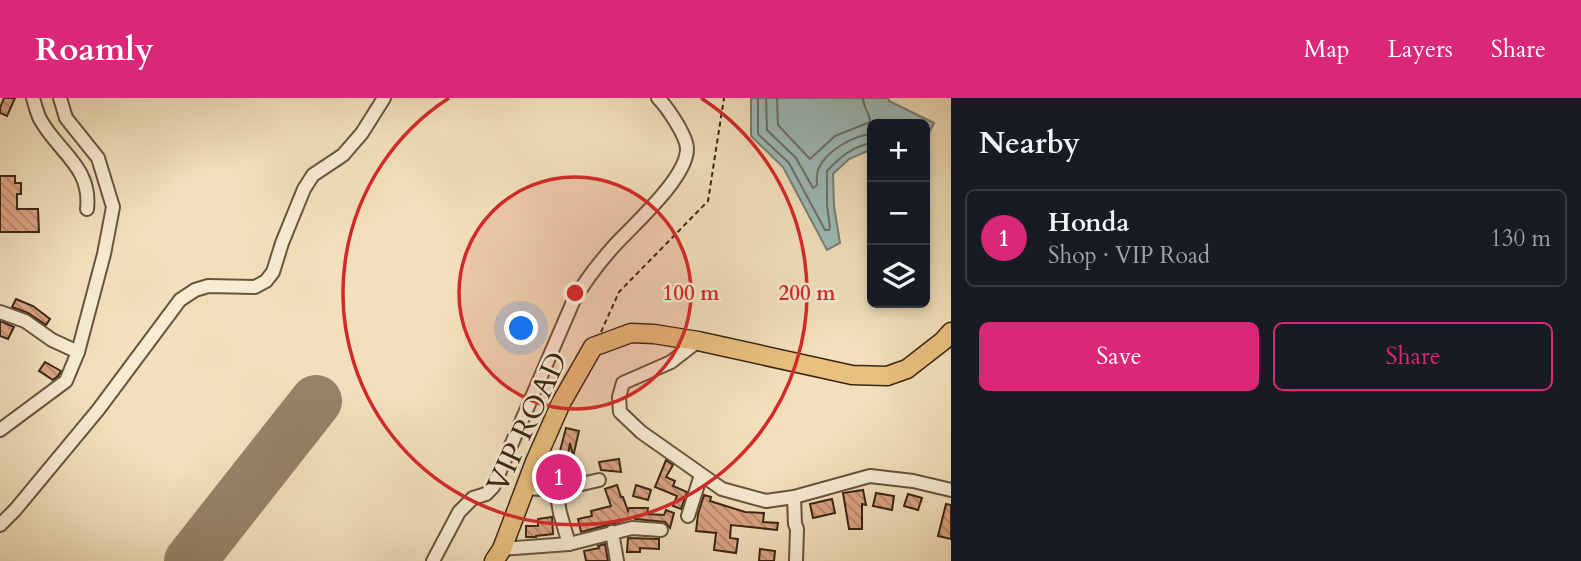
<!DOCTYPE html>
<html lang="en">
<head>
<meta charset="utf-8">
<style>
	:root { --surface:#171b24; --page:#20242c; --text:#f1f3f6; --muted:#9ea1a6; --line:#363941; --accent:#db2777 }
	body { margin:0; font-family:Cardo,serif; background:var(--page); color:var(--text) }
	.controls { position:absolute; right:21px; top:21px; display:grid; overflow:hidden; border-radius:10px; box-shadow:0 4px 10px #0003 }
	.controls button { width:63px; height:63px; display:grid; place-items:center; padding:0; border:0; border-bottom:2px solid var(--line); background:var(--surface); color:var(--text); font:35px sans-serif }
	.you { position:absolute; left:522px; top:231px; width:24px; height:24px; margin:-18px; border:5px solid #fff; border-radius:50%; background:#1a73e8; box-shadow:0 0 0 10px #1a73e833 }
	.badge { display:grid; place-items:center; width:46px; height:46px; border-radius:50%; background:var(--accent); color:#fff; font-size:23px; font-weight:700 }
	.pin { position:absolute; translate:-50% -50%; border:4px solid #fff; box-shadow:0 2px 7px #0006 }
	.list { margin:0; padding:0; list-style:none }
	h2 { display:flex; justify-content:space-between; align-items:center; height:91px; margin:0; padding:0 28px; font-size:30px }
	h2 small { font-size:23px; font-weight:400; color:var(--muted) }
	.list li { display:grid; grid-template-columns:46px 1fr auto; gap:21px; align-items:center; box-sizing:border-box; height:98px; margin:0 14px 14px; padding:0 14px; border:2px solid var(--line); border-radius:10px }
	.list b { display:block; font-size:26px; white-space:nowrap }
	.list p { margin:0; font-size:23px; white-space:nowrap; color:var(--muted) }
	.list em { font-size:23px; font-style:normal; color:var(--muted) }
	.actions { display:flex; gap:14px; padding:21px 28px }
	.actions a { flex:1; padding:16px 0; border:2px solid var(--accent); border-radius:10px; text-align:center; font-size:24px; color:var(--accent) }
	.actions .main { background:var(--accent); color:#fff }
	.icon { flex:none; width:38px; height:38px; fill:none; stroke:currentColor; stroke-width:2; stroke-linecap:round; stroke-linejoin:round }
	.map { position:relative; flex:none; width:951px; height:463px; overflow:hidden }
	header { display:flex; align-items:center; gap:42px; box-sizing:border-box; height:98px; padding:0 35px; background:var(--accent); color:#fff }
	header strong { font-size:33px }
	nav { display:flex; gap:38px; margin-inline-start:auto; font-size:24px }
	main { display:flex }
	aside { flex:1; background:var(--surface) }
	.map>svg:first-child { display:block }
	.water { fill:#9dbbb9; stroke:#757f77; stroke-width:2 }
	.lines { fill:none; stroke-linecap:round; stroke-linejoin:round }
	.shore { stroke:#6c7066; stroke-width:2 }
	.runway { stroke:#968268; stroke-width:52 }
	.building { fill:url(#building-back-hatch); stroke:#3a2513; stroke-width:2 }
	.minor-casing { stroke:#68543d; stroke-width:16 }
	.highway-casing { stroke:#3a2513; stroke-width:21 }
	.path { stroke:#3a2513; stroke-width:2; stroke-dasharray:5 3.5; stroke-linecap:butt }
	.minor { stroke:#f7ebd3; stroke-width:12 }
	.highway { stroke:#e9c07e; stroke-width:18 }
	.ring { fill:none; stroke:#d62828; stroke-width:3.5 }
	.labels { text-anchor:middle; stroke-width:5; stroke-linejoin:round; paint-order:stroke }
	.street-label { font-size:30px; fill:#3a2513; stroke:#f7ebd3 }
	.centre { fill:#d62828; stroke:#f7ebd3; stroke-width:3.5 }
	.ring-label { font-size:21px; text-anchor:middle; font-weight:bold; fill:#d62828; stroke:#f7ebd3; stroke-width:5; stroke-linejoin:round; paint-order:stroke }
</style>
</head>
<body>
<header>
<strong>Roamly</strong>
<nav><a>Map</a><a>Layers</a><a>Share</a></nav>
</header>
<main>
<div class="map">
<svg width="951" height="463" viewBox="0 0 951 463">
	<defs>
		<pattern id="building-back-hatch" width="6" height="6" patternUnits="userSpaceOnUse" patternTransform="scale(1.75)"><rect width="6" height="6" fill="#dca484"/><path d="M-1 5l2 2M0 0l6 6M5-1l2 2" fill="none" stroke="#b3856b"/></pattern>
	</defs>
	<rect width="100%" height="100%" fill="#f2e0bc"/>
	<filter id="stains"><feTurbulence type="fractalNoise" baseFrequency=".00286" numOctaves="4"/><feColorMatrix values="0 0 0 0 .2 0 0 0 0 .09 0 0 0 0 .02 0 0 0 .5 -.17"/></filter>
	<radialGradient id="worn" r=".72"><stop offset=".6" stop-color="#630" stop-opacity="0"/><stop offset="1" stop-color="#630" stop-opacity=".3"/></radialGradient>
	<path class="water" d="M751,0H888L889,3L934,25L925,43V26H872V51L849,61L833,76L834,108L840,145L827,152L783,69L751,38Z"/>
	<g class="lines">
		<g class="shore">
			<path d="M758,0V36L789,65L825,132H829L830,129L827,108V73C840,59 853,48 872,45"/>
			<path d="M766,0L767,32L796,60L813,90L817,87C817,82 816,75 819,70C826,53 854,37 872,36"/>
			<path d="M777,0L778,27L810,61L835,38L870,24C871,18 863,9 863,0"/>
		</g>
		<path class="runway" d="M190,463L316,303"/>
	</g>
	<g class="building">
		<path d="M4,0H15L7,18L0,15V10Z"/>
		<path d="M0,78H15V85H21V96H17V111H38L39,134H0Z"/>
		<path d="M16,201L33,208L50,221L46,227L28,215L12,209Z"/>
		<path d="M0,223L14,229L8,241L0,238Z"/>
		<path d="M45,264L61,273L58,278L53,282L39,273Z"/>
		<path d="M566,330L579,333L573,359L570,345L564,381L552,383Z"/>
		<path d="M619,361L621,374L601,372L599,364Z"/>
		<path d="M666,362L673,367L666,379L675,383L673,388L687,394L681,411L673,408L677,398L655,389Z"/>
		<path d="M617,387L621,399H623L628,413L629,410H648L647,416L664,417L666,412L674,415L670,430L665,424L635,421L636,418L619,424L581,434L578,421L592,418L591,413L611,408L605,391Z"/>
		<path d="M636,387L651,392L648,402L633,398Z"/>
		<path d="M863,392L866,407L862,406V431H849L843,395Z"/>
		<path d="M876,395L894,398L892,412L873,408Z"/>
		<path d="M908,396L922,400L918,412L904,408Z"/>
		<path d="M704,397L711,399L710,403L745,414L764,415L763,424L778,425L777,432L731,427L730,440L738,441L736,455L714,452L716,435L696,433L698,416Z"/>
		<path d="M832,401L835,415L813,420L810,406Z"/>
		<path d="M946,406L951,407V441L938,438Z"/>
		<path d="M552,419L553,436L536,438V439H526V428H538V421Z"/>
		<path d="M628,440L659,441V451L640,450V454H627Z"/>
		<path d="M605,446L608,463H586L584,453L599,450L598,448Z"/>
		<path d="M760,451L775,453L774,463H759Z"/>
	</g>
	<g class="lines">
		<g class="minor-casing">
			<g id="minor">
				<path d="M33,0C35,7 37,15 40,21C58,54 92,69 87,111"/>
				<path d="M0,214L25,223L52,242L78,254"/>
				<path d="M698,243L671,264L623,285L619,299L620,314L641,334L722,391L766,403L794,399L870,378L913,383L951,392"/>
				<path d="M0,332L66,283L78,254L104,156L113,109L98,60L66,20L60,0"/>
				<path d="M525,390L556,392L599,382"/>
				<path d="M556,392L560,415L569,446"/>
				<path d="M794,399L795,426L797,431L796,463"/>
				<path d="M688,418L701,377"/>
				<path d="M0,427L15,412L98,312L180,202L195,192L208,188L255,189L266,183L273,174L282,145L304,91L313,77L343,57L362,35L384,0"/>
				<path d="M612,434L617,463"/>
				<path d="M502,451L569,446L632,430L661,432"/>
				<path d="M433,463L459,414L473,400L486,396L493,389L573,204C584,184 598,166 614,148C633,127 687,80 687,51C687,38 667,9 658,0"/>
			</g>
		</g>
		<g class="highway-casing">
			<path id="highway" d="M494,463L502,451L535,364L561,305L593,249L631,235L654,236L698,243L852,277L887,278L907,271L943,243L951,234"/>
		</g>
		<path class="path" d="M601,234L619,194L708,103L724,0"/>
		<use href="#minor" class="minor"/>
		<use href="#highway" class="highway"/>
	</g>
	<circle cx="575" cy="195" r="116" fill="#d62828" fill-opacity=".12"/>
	<g class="ring">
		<circle cx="575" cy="195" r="116"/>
		<path d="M701 0A232 232 0 1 1 449 0"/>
	</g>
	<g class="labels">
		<g class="street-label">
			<text transform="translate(527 324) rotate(-65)" y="10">VIP ROAD</text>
		</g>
	</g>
	<circle cx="575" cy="195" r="10" class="centre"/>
	<g class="ring-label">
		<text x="691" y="202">100 m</text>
		<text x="807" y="202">200 m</text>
	</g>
	<rect width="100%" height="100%" filter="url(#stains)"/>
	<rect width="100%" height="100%" fill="url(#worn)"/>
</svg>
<div class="controls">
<button>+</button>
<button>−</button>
<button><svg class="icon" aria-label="layers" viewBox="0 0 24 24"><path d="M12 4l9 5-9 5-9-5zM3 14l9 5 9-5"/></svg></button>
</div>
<div class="you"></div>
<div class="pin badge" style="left:559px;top:379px">1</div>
</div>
<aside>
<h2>Nearby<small></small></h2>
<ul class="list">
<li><span class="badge">1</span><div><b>Honda</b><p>Shop · VIP Road</p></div><em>130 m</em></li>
</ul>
<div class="actions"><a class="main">Save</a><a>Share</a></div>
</aside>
</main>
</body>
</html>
